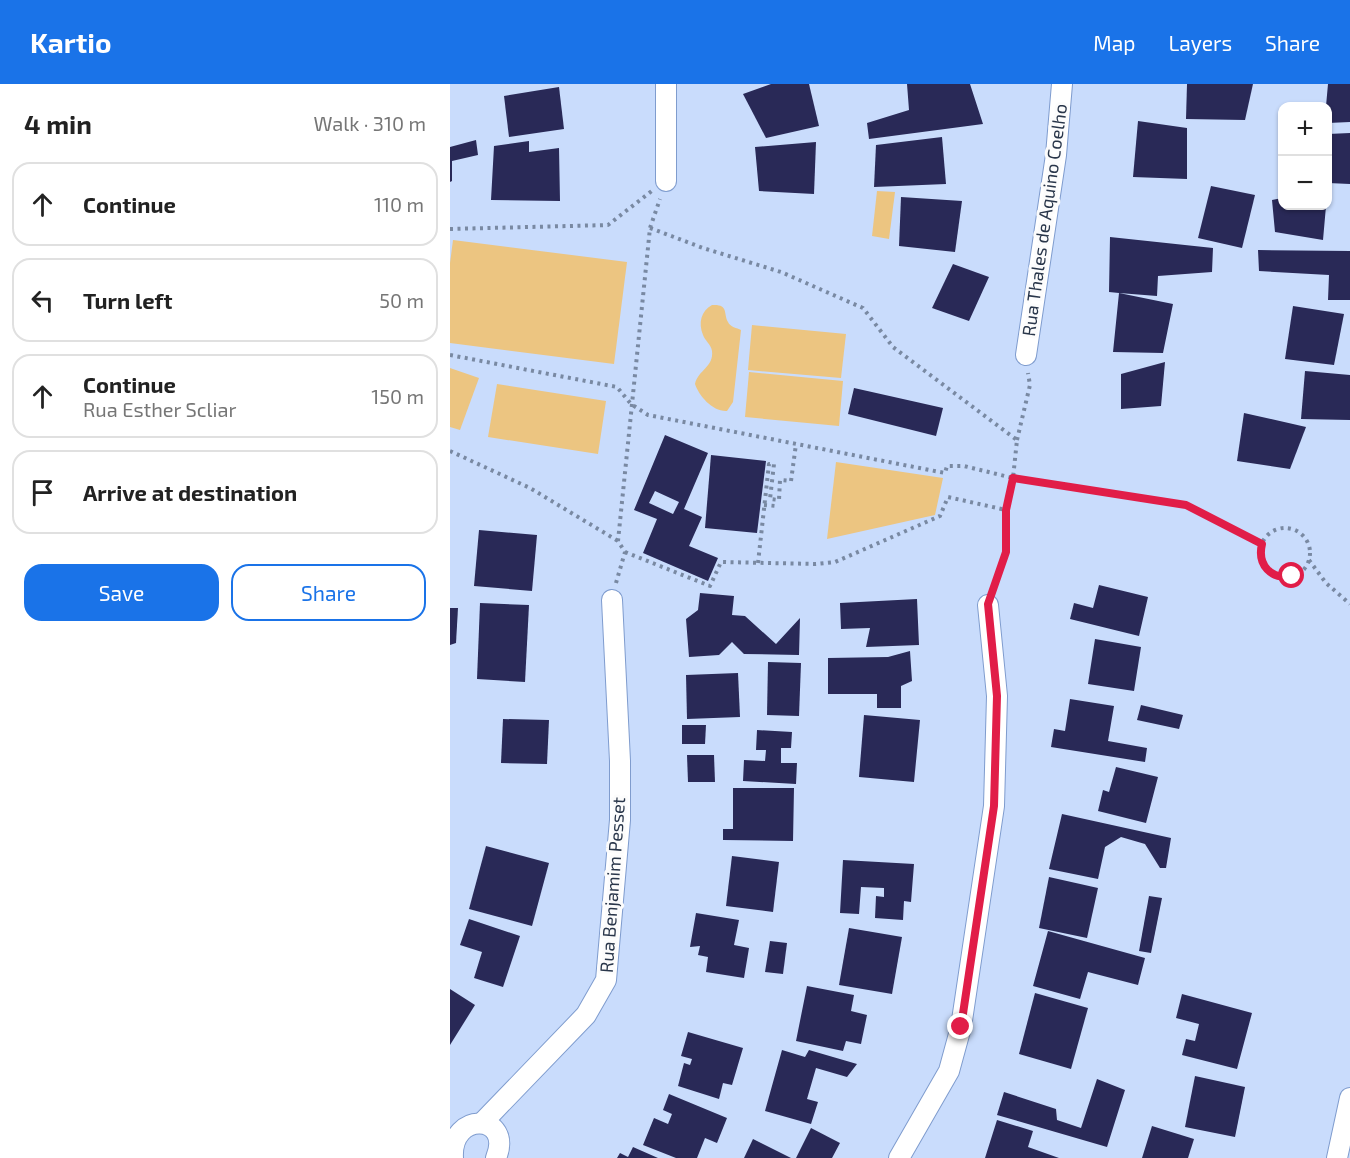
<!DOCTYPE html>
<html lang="en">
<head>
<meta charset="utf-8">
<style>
	:root { --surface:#fff; --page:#f2f2f2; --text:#222; --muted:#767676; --line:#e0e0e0; --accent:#1a73e8 }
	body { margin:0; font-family:"Exo 2",sans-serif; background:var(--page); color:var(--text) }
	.controls { position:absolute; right:18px; top:18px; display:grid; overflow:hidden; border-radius:12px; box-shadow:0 2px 4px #0004 }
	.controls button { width:54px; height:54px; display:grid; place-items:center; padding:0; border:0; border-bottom:2px solid var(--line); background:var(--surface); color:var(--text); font:30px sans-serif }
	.stop { position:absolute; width:18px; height:18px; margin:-14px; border:4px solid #e11d48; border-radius:50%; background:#fff }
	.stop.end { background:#e11d48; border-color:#fff; box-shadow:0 2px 6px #0008 }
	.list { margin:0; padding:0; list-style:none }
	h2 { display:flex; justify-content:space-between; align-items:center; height:78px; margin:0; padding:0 24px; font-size:26px }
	h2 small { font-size:20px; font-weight:400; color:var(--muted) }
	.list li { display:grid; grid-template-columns:39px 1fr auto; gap:18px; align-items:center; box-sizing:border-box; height:84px; margin:0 12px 12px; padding:0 12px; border:2px solid var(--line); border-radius:18px }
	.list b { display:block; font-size:22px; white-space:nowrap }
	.list p { margin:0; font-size:20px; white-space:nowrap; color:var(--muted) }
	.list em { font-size:20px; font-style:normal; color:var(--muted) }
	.actions { display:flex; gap:12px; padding:18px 24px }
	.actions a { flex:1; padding:14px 0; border:2px solid var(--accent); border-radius:18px; text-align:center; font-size:21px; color:var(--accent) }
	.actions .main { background:var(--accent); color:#fff }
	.icon { flex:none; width:33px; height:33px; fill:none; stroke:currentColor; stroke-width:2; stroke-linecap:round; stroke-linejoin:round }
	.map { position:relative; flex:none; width:900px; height:1074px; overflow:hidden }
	header { display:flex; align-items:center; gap:36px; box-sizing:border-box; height:84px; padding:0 30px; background:var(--accent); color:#fff }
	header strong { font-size:28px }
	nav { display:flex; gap:33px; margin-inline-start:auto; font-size:21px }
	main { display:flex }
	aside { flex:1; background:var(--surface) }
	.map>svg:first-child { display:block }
	.green { fill:#ecc581 }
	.building { fill:#292957; fill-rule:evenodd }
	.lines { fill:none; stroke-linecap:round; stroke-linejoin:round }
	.minor-casing { stroke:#7f9cce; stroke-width:22 }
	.path { stroke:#7989a2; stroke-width:4; stroke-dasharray:3 4.5; stroke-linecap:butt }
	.minor { stroke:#fff; stroke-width:20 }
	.route { stroke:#e11d48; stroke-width:8 }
	.labels { text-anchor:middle; stroke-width:6; stroke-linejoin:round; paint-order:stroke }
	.street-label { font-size:18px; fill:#29364a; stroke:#fcfcfc }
</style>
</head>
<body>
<header>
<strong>Kartio</strong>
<nav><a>Map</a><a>Layers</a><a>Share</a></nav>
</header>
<main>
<aside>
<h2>4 min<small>Walk · 310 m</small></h2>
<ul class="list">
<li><svg class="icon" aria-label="ahead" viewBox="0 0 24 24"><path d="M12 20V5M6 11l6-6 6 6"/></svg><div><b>Continue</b></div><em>110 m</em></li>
<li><svg class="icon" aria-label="left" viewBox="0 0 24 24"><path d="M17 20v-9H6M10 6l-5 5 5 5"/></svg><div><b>Turn left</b></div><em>50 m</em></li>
<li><svg class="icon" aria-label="ahead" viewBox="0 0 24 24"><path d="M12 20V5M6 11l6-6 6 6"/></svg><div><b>Continue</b><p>Rua Esther Scliar</p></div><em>150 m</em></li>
<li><svg class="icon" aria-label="arrive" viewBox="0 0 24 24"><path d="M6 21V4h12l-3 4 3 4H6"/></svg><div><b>Arrive at destination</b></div></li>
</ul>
<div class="actions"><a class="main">Save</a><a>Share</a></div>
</aside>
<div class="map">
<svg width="900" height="1074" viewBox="0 0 900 1074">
	<rect width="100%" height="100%" fill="#c9dcfc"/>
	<g class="green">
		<path d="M427,107L445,108L439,155L422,152Z"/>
		<path d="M3,156L177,178L164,280L0,259V179Z"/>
		<path d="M262,221C279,220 273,229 278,238C280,243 287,244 291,246L283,318L277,327C263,328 249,312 245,300C248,286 264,283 262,267C261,260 255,257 253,251C248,239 251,227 262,221Z"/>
		<path d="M302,241L396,250L391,294L298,286Z"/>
		<path d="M0,284L29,294L10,346L0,343Z"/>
		<path d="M299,288L393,297L389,342L295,333Z"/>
		<path d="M47,300L156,317L148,370L38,353Z"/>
		<path d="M386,378L493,394L485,431L377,455Z"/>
	</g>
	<g class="building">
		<path d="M321,0H359L369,42L316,54L293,10Z"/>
		<path d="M457,0H520L533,40L419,55L417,39L459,26Z"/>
		<path d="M737,0H803L795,36L736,35Z"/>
		<path d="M878,0H900V38L878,39V22H876Z"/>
		<path d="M109,3L114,45L59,53L54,12Z"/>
		<path d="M688,37L737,44V95L683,93Z"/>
		<path d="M900,49V100L878,99V50Z"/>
		<path d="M492,53L496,100L424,103L426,61Z"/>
		<path d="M26,56L28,71L2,77V97L0,98V63Z"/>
		<path d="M79,57V68L109,64L110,117L41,116L44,62Z"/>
		<path d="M366,58L364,110L309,107L305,63Z"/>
		<path d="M761,102L805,111L792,164L748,154Z"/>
		<path d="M451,113L512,117L505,168L449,162Z"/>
		<path d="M832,114V122H876L873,156L825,148L822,116Z"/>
		<path d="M660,153L763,164L762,188L708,192L707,212L669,209L723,220L713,269L663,268L669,209L659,208Z"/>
		<path d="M808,166L900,167V216H878L879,191L809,187Z"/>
		<path d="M503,180L539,193L519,237L482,224Z"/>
		<path d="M843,222L894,230L884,281L835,275Z"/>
		<path d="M715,278L711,322L671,325V290Z"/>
		<path d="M855,287L900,291V336L851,335Z"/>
		<path d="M404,304L493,324L486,352L398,330Z"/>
		<path d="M794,329L856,343L840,385L787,377Z"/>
		<path d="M215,351L258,369L234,425L252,433L239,462L268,474L258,497L193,469L207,435L184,426ZM205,407L229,418L223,430L199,419Z"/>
		<path d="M261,371L316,377L307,449L255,444Z"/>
		<path d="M29,446L87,451L82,507L24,502Z"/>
		<path d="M649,501L698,513L689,552L620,535L624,519L643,524Z"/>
		<path d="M250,509L284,512L282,531L295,532L326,560L350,534L349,571L294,570L282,558L269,571L239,573L236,535L248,526Z"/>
		<path d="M467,515L469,561L416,563L420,544L391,545L390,519Z"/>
		<path d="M30,519L79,521L75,598L27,595Z"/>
		<path d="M0,524H8L6,559L0,561Z"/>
		<path d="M645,555L691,563L684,607L638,600Z"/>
		<path d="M460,567L462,597L451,602V624H427V610H378V574L438,573Z"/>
		<path d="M318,578L351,579L349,632L317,631Z"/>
		<path d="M288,589L290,633L237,635L236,591Z"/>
		<path d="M620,615L664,622L658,657L697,664L695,678L601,663L604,645L615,647Z"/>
		<path d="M691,621L733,631L729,645L687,636Z"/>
		<path d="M414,631L470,636L464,698L409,693Z"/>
		<path d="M53,635L99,636L97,680L51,679Z"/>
		<path d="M232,641H256L255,660H232Z"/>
		<path d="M307,646L342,648L341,664H331V679H347L346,700L293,697L294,676L315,677L316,666H306Z"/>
		<path d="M237,671H264L265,698H238Z"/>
		<path d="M666,683L708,693L696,739L648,727L653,706L659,708Z"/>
		<path d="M283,704H344L343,757L273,756V745H283Z"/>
		<path d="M612,730L721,754L716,784H710L695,760L671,753L655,763L648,795L599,785Z"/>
		<path d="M36,762L99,779L82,842L19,825Z"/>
		<path d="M282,772L329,778L323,828L276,822Z"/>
		<path d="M393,776L464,780L461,818L454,817L453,836L425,834L426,812L434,813V804L411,803L409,830L390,829Z"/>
		<path d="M599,793L648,804L637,854L589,844Z"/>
		<path d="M699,812L712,814L701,869L689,867Z"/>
		<path d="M246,829L289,836L284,861L299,864L294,894L256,888L258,873L248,871L250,862L240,863Z"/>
		<path d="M19,835L70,852L53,903L24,894L32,868L10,861Z"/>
		<path d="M399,844L452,853L442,910L389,901Z"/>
		<path d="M598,847L695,874L688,901L638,888L630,915L583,902Z"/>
		<path d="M320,857L337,859L333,890L315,888Z"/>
		<path d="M357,902L404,911L401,927L417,931L411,960L396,957L393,967L346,957Z"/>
		<path d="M0,905L25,921L0,961Z"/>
		<path d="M585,909L638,924L621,985L569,970Z"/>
		<path d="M732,910L802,929L787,985L732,971L736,955L745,957L749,940L726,934Z"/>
		<path d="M238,948L293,964L282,1001L273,999L269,1015L228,1002L234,979L240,981L242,975L231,972Z"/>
		<path d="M332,966L355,973L359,966L407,980L397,993L366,984L357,1015L368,1018L361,1040L315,1027Z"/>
		<path d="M745,992L795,1003L785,1053L735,1043Z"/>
		<path d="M647,995L675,1006L657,1063L547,1031L554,1008L606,1025L607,1036L631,1044Z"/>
		<path d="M219,1010L277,1034L267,1059L255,1054L247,1074H226L193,1061L204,1034L218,1040L222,1030L213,1026Z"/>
		<path d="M547,1036L583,1047L578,1063L609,1074H535Z"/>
		<path d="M702,1042L744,1055L738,1074H692Z"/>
		<path d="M361,1044L390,1059L382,1074H346Z"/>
		<path d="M303,1055L341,1074H294Z"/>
		<path d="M183,1063L208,1074H167L170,1069L178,1073Z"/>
	</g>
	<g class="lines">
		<g class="minor-casing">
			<g id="minor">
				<path d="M216,97V0"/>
				<path d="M576,271L606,71L612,0"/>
				<path d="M32,1039L136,931L156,896L170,736V677L162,516"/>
				<path d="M3,1074C0,1026 64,1030 46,1074"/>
				<path d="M449,1074L499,987L511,943L544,722L547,612L538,521"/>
				<path d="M887,1074L900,1014"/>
			</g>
		</g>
		<g class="path">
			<path d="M200,144L253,164L331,188L413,224L443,263L567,356L563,394L556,426V468L544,505"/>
			<path d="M0,145L158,141L203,106"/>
			<path d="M0,271L167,303L181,320L198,331L495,389L497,382H514L563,394L736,421L812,460"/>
			<path d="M567,356L580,301L578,289"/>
			<path d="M0,367L80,404L168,457"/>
			<path d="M314,421L326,422"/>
			<circle cx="835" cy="469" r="25"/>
			<path d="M175,468L260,502L271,478L366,480L385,478L490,432L498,413L556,426"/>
			<path d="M859,476L876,499L900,520"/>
			<path d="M308,479L319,380H324L320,415L329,416L330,396L341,397L346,360"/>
			<path d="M166,499L175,468L168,457L200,144L210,115"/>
		</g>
		<use href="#minor" class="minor"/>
	</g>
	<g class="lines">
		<path class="route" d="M511,943L544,722L547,612L538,520L556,468V426L563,394L736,421L812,460C807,481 821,496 842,492"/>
	</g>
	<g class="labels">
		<g class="street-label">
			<text transform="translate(595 136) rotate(-82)" y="6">Rua Thales de Aquino Coelho</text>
			<text transform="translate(163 801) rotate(-86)" y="6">Rua Benjamim Pesset</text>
		</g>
	</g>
</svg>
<div class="controls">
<button>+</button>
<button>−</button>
</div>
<div class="stop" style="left:842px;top:492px"></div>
<div class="stop end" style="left:511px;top:943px"></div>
</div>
</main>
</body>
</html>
